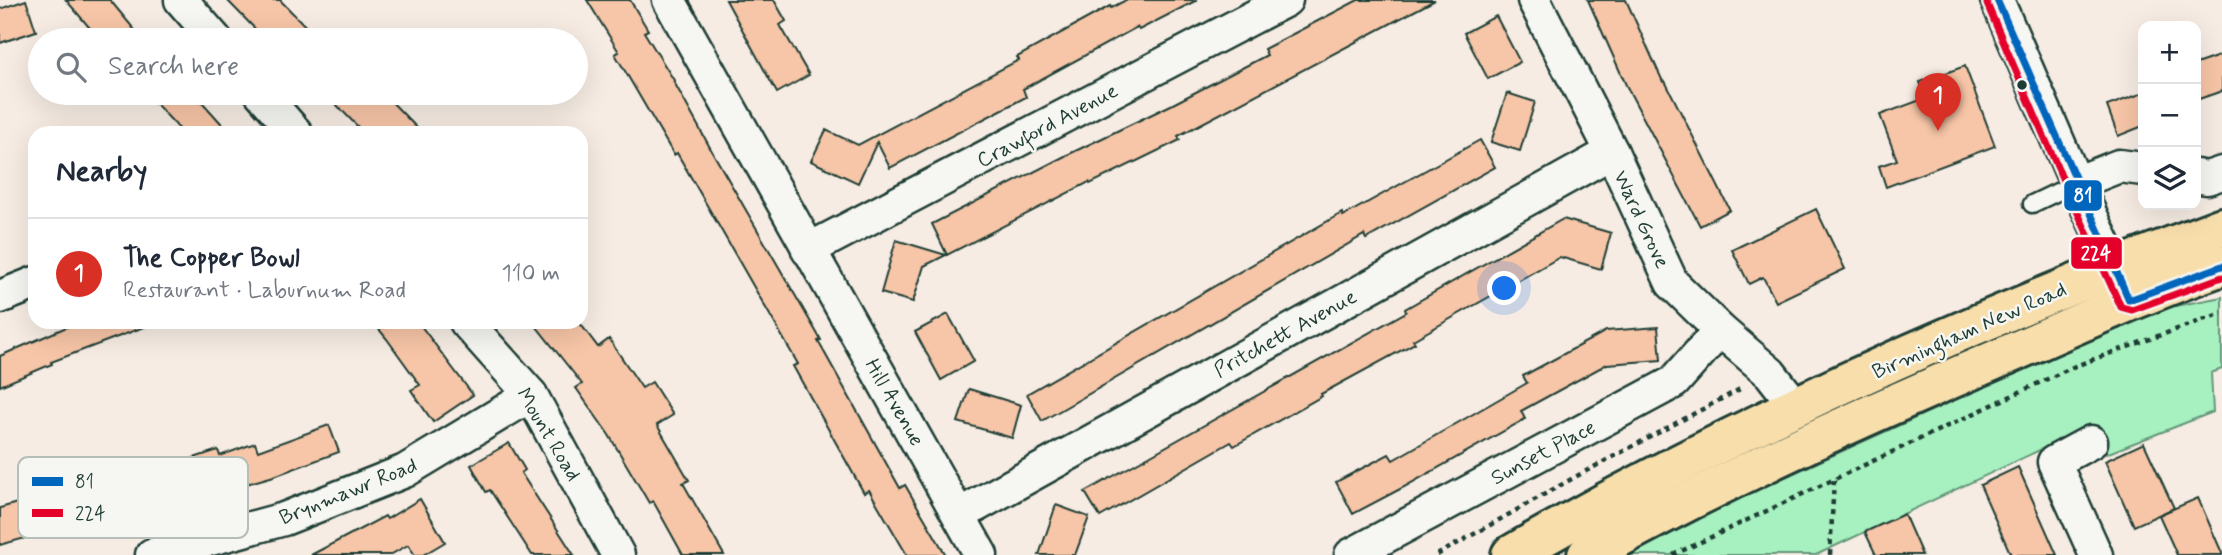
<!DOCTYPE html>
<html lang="en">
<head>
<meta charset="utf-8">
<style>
	:root { --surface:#fff; --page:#f6f6f7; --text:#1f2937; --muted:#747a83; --line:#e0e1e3; --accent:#d93025 }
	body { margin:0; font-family:Mynerve,sans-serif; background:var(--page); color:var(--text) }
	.controls { position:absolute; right:21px; top:21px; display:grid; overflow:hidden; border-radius:14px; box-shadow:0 7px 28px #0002 }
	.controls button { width:63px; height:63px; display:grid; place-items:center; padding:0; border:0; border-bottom:2px solid var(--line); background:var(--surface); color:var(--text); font:35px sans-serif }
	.you { position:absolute; left:1505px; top:289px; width:24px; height:24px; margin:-18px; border:5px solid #fff; border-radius:50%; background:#1a73e8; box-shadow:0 0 0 10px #1a73e833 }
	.badge { display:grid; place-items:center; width:46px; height:46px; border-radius:50%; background:var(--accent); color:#fff; font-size:23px; font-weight:700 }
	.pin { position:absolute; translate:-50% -58px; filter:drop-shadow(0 2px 4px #0008) }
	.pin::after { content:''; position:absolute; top:37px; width:24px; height:21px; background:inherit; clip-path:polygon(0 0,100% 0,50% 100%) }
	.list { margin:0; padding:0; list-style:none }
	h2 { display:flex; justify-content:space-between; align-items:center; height:91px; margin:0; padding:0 28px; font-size:30px }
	h2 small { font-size:23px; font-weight:400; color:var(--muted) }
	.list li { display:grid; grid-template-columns:46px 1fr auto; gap:21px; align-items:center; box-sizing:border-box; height:112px; padding:0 28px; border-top:2px solid var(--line) }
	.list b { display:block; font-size:26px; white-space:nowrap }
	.list p { margin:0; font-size:23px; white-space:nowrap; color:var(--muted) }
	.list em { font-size:23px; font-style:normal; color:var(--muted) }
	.icon { flex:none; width:38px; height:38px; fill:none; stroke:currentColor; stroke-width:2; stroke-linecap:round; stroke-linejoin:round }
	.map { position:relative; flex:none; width:2222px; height:555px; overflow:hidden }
	.search { position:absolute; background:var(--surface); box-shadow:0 7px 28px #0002; left:28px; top:28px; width:560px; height:77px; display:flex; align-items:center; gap:18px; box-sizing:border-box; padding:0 24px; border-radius:38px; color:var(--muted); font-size:26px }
	.panel { position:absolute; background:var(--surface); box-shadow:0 7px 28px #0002; left:28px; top:126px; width:560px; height:203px; border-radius:21px }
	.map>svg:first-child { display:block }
	.green { fill:#a7f0bf; stroke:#63967a; stroke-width:2 }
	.building { fill:#f7c5a7; stroke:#1f3d34; stroke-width:2 }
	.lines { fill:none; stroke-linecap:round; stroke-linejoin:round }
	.service-casing { stroke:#1f3d34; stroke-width:21 }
	.minor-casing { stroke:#1f3d34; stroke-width:37 }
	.trunk-casing { stroke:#1f3d34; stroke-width:44 }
	.path { stroke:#1f3d34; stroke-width:4.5; stroke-dasharray:5 5; stroke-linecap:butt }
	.service { stroke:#f6f6f2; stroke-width:16 }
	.minor { stroke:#f6f6f2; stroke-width:32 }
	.trunk { stroke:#f8deab; stroke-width:38 }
	.bus-1-casing { stroke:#f6f6f2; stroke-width:12 }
	.bus-2-casing { stroke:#f6f6f2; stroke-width:12 }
	.bus-1 { stroke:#0065bd; stroke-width:7 }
	.bus-2 { stroke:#e4002b; stroke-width:7 }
	.bus-dot { fill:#1f3d34; stroke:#f6f6f2; stroke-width:2.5 }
	.labels { text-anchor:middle; stroke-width:5; stroke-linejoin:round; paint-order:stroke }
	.street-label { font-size:21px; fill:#1f3d34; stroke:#f6f6f2 }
	.key { fill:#f6f6f2; stroke:#b6beb9; stroke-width:2 }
	.key-label { font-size:19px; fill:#1f3d34 }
	.line-badge { stroke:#f6f6f2; stroke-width:2.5 }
	.badge-label { font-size:19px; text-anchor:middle; font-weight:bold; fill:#fff }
</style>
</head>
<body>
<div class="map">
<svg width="2222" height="555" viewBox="0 0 2222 555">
	<rect width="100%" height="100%" fill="#f6ece3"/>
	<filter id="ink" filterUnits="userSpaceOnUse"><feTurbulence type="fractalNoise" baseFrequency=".0143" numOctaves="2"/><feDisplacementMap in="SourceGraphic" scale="14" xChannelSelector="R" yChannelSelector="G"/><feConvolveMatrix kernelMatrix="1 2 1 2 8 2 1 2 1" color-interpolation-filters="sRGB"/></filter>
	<g filter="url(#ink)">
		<path class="green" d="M2222,297V369L2211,373L2213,412L2106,454L2091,426L1816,555H1628L1624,550L2154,310Z"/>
		<g class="building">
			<path d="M26,0L36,31L0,43V9Z"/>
			<path d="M66,0H110L143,40H100Z"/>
			<path d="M227,0H280L319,40H266Z"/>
			<path d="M587,0H630L648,30L644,32L675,82H674L713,153L821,340L818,341L900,488L905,485L946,555H907L869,490L864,493L793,366L798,364L677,153L674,155L615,54L619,52Z"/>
			<path d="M726,0H774L786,21L780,25L809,75L777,93Z"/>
			<path d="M1126,0H1197L1139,30L1137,27L1023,89L1026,97L890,168L877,142L858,183L811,161L826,130L858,145L1019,60L1017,57L1110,6L1111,8Z"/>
			<path d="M1358,0H1435L1178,136L1180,140L1090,184L1089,182L947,255L932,224L1065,156L1171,105L1267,55L1264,49Z"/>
			<path d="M1588,0H1626L1663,82L1665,81L1730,210L1700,226L1626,85Z"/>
			<path d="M1496,16L1520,62L1488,79L1464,33Z"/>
			<path d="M2222,55V91L2196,100V64Z"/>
			<path d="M1965,66L1995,146L1886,187L1879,166L1897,160L1880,115L1926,98L1920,82Z"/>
			<path d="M146,93H194L230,133H183Z"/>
			<path d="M325,93H383L422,133H364Z"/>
			<path d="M1507,93L1535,102L1520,151L1491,142Z"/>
			<path d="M2143,93V126L2118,136L2107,106Z"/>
			<path d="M1480,140L1495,167L1366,239L1364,235L1042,421L1027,394L1342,213L1343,216Z"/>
			<path d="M1816,209L1845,269L1776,302L1763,277L1749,284L1732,250Z"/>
			<path d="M1563,219L1611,233L1601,269L1560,257L1413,340L1415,343L1321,394L1322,396L1234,446L1231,442L1100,517L1085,492L1406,312L1405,309Z"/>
			<path d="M896,240L946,255L924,266L913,302L881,293Z"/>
			<path d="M948,314L974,361L941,380L915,332Z"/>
			<path d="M78,322H152V324L51,362L52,364L0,386V356Z"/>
			<path d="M373,322H418L473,395L433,422L411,390L420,385L387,339Z"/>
			<path d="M533,322H579L598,347L609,339L642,388L652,382L673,415L657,425L689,480L683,483L724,555H683L653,501L649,503L609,435L576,388L582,384Z"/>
			<path d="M1658,327L1661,360L1607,364L1521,411L1525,419L1404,487L1353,514L1336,482L1389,454L1393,460L1527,383L1523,376L1606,331Z"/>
			<path d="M969,389L1021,405L1012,438L958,422Z"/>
			<path d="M329,425L339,452L274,476L201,497L199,491L109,520L108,515L0,545V508L79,485L82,495L218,450L220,456L255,443L258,451Z"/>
			<path d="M509,443L525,470L521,473L574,555H532L490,490L486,492L471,465Z"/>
			<path d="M2144,443L2174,508L2134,526L2105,461Z"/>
			<path d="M2018,467L2057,555H2011L1980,485Z"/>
			<path d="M2198,498L2222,553V555H2177L2159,515Z"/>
			<path d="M420,499L445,542L423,555H415L408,545L390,555H311L385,516L387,519Z"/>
			<path d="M1056,505L1089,517L1075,555H1039Z"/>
			<path d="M1904,514L1922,555H1876L1865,532Z"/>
		</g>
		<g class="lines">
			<g class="service-casing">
				<path id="service" d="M2032,204L2076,183"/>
			</g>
			<g class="minor-casing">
				<g id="minor">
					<path d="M181,0L216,40"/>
					<path d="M669,0L981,555"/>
					<path d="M1534,0L1612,152L1672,283L1720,330L1770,373L1795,405"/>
					<path d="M1997,0L2076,183L2115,267"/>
					<path d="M261,93L296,133"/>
					<path d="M2196,176L2207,178L2222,173"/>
					<path d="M2076,183L2119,166L2143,169"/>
					<path d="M808,250L1286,0"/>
					<path d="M0,297L35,283"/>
					<path d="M466,322L531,395L618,555"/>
					<path d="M2091,442L2054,462L2096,555"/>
					<path d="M959,515L1612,152"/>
					<path d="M152,555L284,519L405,471L531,395"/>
					<path d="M1351,555L1674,382L1720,330"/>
				</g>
			</g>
			<g class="trunk-casing">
				<g id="trunk">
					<path d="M1511,555C1737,425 1977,318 2222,227"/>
					<path d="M1587,555C1722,480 1861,417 2002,357C2075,325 2147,292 2222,266"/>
				</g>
			</g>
			<g class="path">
				<path d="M1437,555L1575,477L1744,387"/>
				<path d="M1673,555L2075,366L2222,313"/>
				<path d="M1830,555L1834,479"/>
			</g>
			<use href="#service" class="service"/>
			<use href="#minor" class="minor"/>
			<use href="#trunk" class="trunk"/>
			<g class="bus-1-casing">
				<path id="bus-1" d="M1997,0L2129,300L2222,266"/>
			</g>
			<g class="bus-2-casing">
				<path id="bus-2" d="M1987,4L2066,187L2121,307L2132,310L2222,277"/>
			</g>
			<use href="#bus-1" class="bus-1"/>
			<use href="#bus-2" class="bus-2"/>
		</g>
	</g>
	<circle class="bus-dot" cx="2022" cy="85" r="6"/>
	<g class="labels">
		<g class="street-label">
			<text transform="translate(1047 125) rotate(-28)" y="7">Crawford Avenue</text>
			<text transform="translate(1642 219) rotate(65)" y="7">Ward Grove</text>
			<text transform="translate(1969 330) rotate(-24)" y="7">Birmingham New Road</text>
			<text transform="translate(1285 333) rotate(-29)" y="7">Pritchett Avenue</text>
			<text transform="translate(895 402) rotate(60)" y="7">Hill Avenue</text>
			<text transform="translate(549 434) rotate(59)" y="7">Mount Road</text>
			<text transform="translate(1543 452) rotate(-28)" y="7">Sunset Place</text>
			<text transform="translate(348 491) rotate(-22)" y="7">Brynmawr Road</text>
		</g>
	</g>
	<rect x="18" y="457" width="230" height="81" rx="10" class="key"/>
	<rect x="32" y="477" width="31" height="9" fill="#0065bd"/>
	<rect x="32" y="509" width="31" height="8" fill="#e4002b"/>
	<g class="key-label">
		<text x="75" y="488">81</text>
		<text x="75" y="520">224</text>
	</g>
	<g class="line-badge">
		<rect x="2063" y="179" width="40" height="33" rx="7" fill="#0065bd"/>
		<rect x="2070" y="236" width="53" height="34" rx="7" fill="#e4002b"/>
	</g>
	<g class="badge-label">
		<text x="2083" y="202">81</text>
		<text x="2096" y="260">224</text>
	</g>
</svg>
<div class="controls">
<button>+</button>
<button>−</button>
<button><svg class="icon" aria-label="layers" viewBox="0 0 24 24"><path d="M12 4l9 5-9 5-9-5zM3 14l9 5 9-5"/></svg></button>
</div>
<div class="you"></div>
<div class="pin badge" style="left:1938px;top:131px">1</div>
<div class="search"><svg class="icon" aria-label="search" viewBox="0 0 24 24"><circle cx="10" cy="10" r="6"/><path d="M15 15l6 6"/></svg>Search here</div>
<section class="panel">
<h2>Nearby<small></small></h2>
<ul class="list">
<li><span class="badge">1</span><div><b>The Copper Bowl</b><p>Restaurant · Laburnum Road</p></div><em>110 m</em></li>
</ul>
</section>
</div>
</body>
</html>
